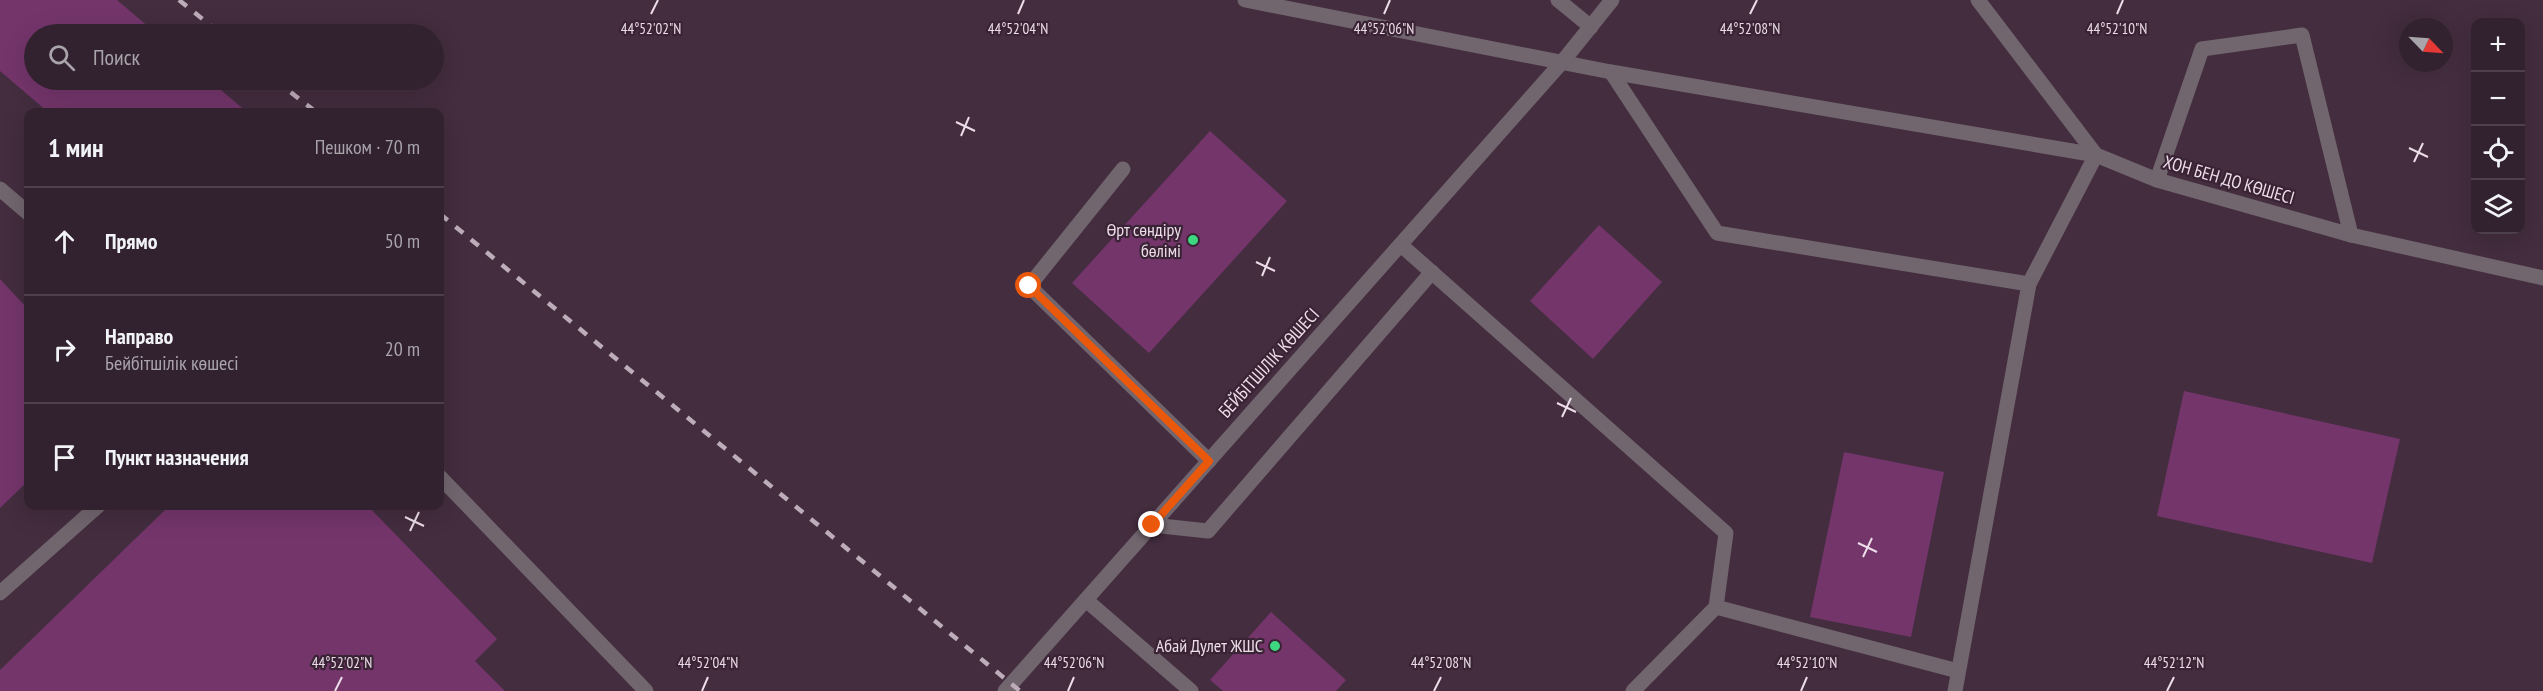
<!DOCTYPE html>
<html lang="ru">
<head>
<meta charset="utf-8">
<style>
	:root { --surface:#32222f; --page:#3a2a37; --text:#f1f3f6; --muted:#a8a4aa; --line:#4d3f4b }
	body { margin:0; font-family:"PT Sans Narrow",sans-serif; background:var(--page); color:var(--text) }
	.controls { position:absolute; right:18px; top:18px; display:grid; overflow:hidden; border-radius:12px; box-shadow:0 6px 24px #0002 }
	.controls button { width:54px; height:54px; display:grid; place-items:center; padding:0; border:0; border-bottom:2px solid var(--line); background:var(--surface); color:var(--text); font:30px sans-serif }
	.compass { position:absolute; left:2399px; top:18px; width:54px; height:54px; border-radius:50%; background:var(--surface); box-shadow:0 6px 24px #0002; rotate:115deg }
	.stop { position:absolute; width:18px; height:18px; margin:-14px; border:4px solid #ea580c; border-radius:50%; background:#fff }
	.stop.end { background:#ea580c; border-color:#fff; box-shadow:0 2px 6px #0008 }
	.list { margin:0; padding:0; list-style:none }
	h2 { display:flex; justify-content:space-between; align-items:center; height:78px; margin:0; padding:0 24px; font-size:26px }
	h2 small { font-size:20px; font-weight:400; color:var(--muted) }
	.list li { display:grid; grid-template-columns:39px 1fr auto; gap:18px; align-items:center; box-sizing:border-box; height:108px; padding:0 24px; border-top:2px solid var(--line) }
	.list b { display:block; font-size:22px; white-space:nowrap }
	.list p { margin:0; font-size:20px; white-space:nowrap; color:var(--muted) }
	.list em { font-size:20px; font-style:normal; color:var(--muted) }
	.icon { flex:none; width:33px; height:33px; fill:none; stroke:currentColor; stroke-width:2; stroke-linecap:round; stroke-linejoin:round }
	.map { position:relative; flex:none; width:2543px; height:691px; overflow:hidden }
	.search { position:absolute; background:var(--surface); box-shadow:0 6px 24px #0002; left:24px; top:24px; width:420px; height:66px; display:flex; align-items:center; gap:15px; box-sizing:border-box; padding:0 21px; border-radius:33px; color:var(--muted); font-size:22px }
	.panel { position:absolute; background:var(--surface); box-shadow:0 6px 24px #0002; left:24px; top:108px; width:420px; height:402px; border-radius:12px }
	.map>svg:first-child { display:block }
	.building { fill:#74356b }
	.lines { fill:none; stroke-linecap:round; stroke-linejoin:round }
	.minor { stroke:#71656e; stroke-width:15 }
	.rail { stroke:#bdacba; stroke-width:4.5; stroke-dasharray:10 10; stroke-linecap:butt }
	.route { stroke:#ea580c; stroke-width:8 }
	.ticks { fill:none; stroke:#ecdde9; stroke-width:2 }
	.poi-dot { fill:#3cd77e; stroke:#392335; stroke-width:2 }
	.labels { text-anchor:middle; stroke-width:4.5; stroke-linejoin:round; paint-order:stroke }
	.street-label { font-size:18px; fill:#ecdde9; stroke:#392335 }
	.poi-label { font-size:18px; fill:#ecdde9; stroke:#392335; text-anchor:end }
	.ticks-label { font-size:15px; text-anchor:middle; fill:#ecdde9; stroke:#392335; stroke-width:4.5; stroke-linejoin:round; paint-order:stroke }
</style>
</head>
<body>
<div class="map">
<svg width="2543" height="691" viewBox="0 0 2543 691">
	<rect width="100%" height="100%" fill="#432d3f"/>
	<g class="building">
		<path d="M0,0H117L157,34H34V80H209L247,112H48L0,71Z"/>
		<path d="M1210,131L1287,201L1149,353L1072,283Z"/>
		<path d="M1599,225L1662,282L1593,359L1530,301Z"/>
		<path d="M0,279L28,309V481L0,508Z"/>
		<path d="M2184,391L2400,439L2372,563L2157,516Z"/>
		<path d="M1844,452L1944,472L1911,637L1810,617Z"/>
		<path d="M169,506H368L497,639L475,661L505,691H0V670Z"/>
		<path d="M1271,612L1346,680L1336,691H1223L1210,680Z"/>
	</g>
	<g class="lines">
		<g class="minor">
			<path d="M1245,0L1611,72L2096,155L2029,284L1955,691"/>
			<path d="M1558,0L1591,27"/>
			<path d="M1978,0L2096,155L2157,180L2351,235L2543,278"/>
			<path d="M1611,72L1717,233L2029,284"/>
			<path d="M1123,169L1029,286L1209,461"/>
			<path d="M2157,180L2202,49L2302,35L2351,235"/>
			<path d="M0,189L28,213"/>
			<path d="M1401,245L1726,533L1716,607L1633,691"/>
			<path d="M440,477L646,691"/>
			<path d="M1152,525L1208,531L1432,272"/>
			<path d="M0,593L98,506"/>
			<path d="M1086,600L1191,691"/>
			<path d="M1716,607L1958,671"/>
			<path d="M1005,691L1563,61L1612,0"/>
		</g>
		<g class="rail">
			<path d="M179,0L221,34"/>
			<path d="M275,80L316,112"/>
			<path d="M440,214L1020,691"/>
		</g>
	</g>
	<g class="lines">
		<path class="route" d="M1029,286L1209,461L1152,525"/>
	</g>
	<path class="ticks" d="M651,14L658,0M1018,14L1024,0M1384,14L1390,0M1750,14L1757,0M2117,14L2123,0M956,122L975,131M961,136L969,117M2409,148L2428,157M2414,162L2423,143M1256,262L1275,271M1262,276L1270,257M1557,403L1576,412M1562,417L1571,398M405,517L424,526M410,531L419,512M1858,543L1877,552M1863,557L1872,538M335,691L342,677M702,691L708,677M1068,691L1074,677M1434,691L1441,677M1801,691L1807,677M2167,691L2174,677"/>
	<g class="poi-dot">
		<circle cx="1193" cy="240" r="6"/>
		<circle cx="1275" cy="646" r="6"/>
	</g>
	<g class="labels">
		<g class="street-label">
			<text transform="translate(2229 180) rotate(16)" y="6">ХОН БЕН ДО КӨШЕСІ</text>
			<text transform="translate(1269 363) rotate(-48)" y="6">БЕЙБІТШІЛІК КӨШЕСІ</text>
		</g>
		<g class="poi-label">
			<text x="1181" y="236">Өрт сөндіру<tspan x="1181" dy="21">бөлімі</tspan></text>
			<text x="1263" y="652">Абай Дулет ЖШС</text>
		</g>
	</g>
	<g class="ticks-label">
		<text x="651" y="34">44°52'02"N</text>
		<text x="1018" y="34">44°52'04"N</text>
		<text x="1384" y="34">44°52'06"N</text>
		<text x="1750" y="34">44°52'08"N</text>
		<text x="2117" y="34">44°52'10"N</text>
		<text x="342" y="668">44°52'02"N</text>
		<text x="708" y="668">44°52'04"N</text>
		<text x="1074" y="668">44°52'06"N</text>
		<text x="1441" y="668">44°52'08"N</text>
		<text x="1807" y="668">44°52'10"N</text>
		<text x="2174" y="668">44°52'12"N</text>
	</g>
</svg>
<div class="controls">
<button>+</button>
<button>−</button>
<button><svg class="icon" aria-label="locate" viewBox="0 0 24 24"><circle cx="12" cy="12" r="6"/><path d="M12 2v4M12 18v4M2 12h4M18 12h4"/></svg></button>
<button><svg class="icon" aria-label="layers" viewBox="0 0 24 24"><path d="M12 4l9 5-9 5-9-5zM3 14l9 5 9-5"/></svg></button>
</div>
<svg class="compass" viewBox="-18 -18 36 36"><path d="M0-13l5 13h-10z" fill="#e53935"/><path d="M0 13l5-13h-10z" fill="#a8a4aa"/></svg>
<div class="stop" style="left:1029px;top:286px"></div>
<div class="stop end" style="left:1152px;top:525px"></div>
<div class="search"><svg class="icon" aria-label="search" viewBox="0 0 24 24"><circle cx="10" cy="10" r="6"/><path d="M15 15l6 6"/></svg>Поиск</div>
<section class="panel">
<h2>1 мин<small>Пешком · 70 m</small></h2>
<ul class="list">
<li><svg class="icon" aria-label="ahead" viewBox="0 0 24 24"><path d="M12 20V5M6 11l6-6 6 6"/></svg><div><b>Прямо</b></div><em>50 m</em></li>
<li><svg class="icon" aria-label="right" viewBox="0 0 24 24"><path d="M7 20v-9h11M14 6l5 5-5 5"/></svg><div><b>Направо</b><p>Бейбітшілік көшесі</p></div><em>20 m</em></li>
<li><svg class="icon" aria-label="arrive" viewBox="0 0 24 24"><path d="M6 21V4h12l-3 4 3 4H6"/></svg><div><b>Пункт назначения</b></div></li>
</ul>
</section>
</div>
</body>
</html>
